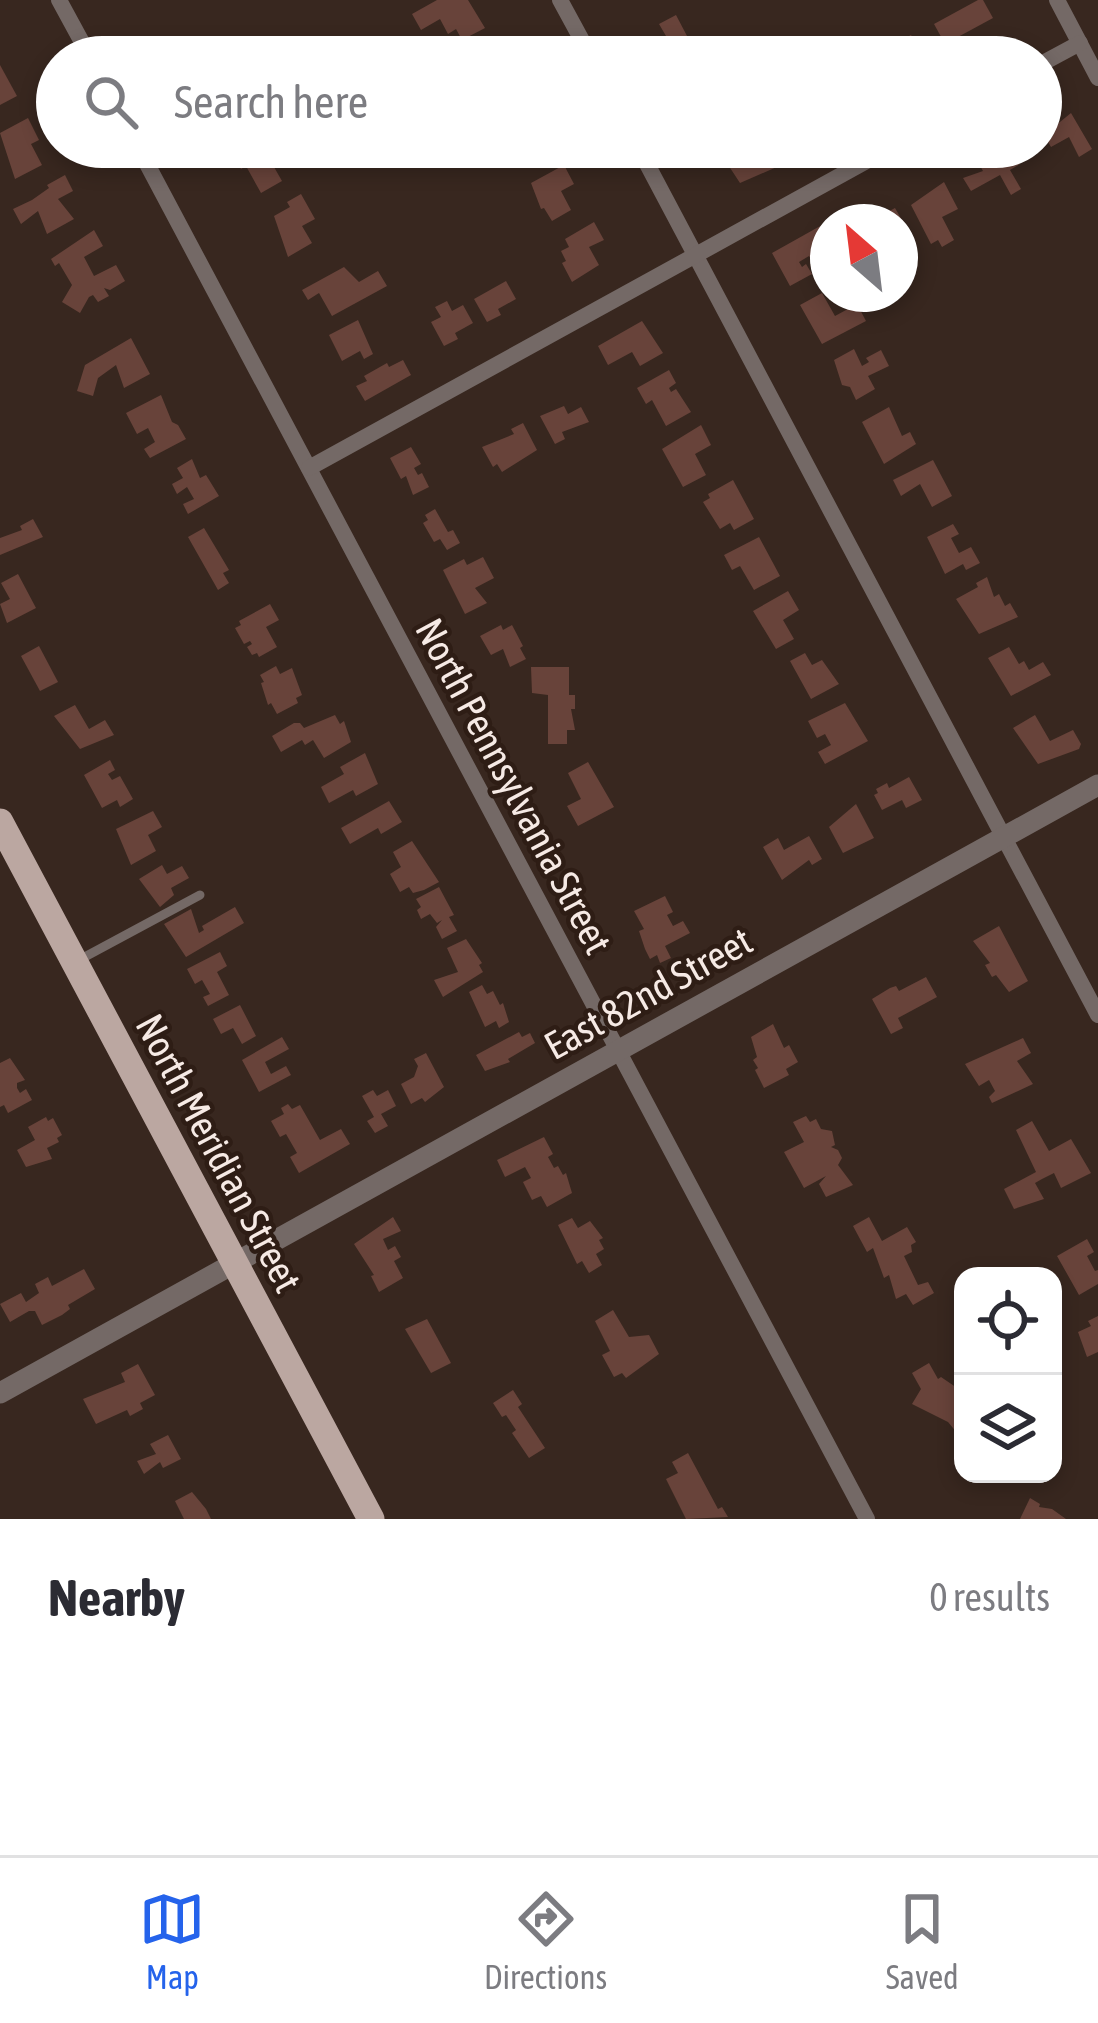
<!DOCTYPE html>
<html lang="en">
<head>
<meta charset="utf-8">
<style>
	:root { --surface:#fff; --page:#f2f2f3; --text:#2b2b33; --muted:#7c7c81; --line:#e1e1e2; --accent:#2563eb }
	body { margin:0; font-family:"Asap Condensed",sans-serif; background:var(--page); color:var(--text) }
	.controls { position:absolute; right:36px; bottom:36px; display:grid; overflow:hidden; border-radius:24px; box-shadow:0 6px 18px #0003 }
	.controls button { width:108px; height:108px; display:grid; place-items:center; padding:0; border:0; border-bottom:3px solid var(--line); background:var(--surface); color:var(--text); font:60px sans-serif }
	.compass { position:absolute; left:810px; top:204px; width:108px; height:108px; border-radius:50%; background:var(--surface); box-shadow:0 6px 18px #0003; rotate:332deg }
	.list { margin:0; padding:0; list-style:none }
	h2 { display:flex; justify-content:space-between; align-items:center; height:156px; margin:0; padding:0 48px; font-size:51px }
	h2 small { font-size:39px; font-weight:400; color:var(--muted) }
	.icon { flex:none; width:66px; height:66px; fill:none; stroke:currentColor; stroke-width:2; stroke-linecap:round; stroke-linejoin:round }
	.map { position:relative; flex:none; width:1098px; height:1519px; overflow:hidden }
	.search { position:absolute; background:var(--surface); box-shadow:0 6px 18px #0003; left:36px; right:36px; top:36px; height:132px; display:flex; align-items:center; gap:30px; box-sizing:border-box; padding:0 42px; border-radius:66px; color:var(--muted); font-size:45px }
	.sheet { height:336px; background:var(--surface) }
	nav { display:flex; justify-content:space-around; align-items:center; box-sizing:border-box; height:168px; border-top:3px solid var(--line); background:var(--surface); font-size:33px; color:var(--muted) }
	nav a { display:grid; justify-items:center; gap:6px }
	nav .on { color:var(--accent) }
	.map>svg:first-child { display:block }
	.building { fill:#68433a }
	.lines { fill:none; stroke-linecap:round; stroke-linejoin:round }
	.service { stroke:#746966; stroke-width:9 }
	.minor { stroke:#746966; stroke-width:16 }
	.tertiary { stroke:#746966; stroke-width:21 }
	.primary { stroke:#bba7a1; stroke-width:27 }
	.labels { text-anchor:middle; stroke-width:9; stroke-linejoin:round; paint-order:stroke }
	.street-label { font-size:39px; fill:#f6eae5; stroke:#2e1d15 }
</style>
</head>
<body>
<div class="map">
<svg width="1098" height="1519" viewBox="0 0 1098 1519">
	<rect width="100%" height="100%" fill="#38271f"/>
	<g class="building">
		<path d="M437,0H468L485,28L462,40L456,29L448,34L440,19L421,30L412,14Z"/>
		<path d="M978,0H983L993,18L945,44L934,24Z"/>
		<path d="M676,15L697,55L694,57H670L660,38L666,36L659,24Z"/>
		<path d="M911,35L924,57H871Z"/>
		<path d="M0,65L17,96L0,105Z"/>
		<path d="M1071,113L1092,149L1079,157L1069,137L1051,147L1044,135Z"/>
		<path d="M28,118L39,140L31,144L42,165L15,179L0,133Z"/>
		<path d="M241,147H272L281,163L274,167L282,181L261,193L246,166L241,169L232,152Z"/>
		<path d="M507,147H548L517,163Z"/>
		<path d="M747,147L756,162L772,153L779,166L740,183L717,148Z"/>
		<path d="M1005,147H1011L1020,164L1010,170L1021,189L1011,195L1000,175L971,191L963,178L983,171L978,162L989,156L996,164L993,160L1001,156L998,151Z"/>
		<path d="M564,165L574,184L561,191L571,210L552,221L544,208L541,209L531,183Z"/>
		<path d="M65,175L73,191L58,199L74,219L47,234L38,211L21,224L13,209L32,200L49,188L47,185Z"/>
		<path d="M944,182L958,209L942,217L954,240L942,247L938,240L931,244L911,205Z"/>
		<path d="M301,194L315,219L302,226L312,243L288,257L274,216L290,207L287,202Z"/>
		<path d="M895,208L916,244L902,252L900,222H881L878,217Z"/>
		<path d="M594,222L604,240L589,247L599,265L572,282L562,263L566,261L561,251L569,247L565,239Z"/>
		<path d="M822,225L828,235V255L814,263L809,256L799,262L802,267L806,264L812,274L790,286L772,253Z"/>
		<path d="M94,230L103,246L84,257L94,276L116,265L125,281L110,290L104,288L109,296L98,302L93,295L89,297L80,313L62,302L72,285L59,263L55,266L51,259Z"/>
		<path d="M344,267L359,282L378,271L387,286L332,316L319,293L308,300L302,290Z"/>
		<path d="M506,281L516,299L498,309L501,315L487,322L474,299Z"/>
		<path d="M822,293L835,316L857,304L866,321L822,344L800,305Z"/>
		<path d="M447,301L452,311L463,305L473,323L455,333L458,339L444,346L431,322L441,317L435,307Z"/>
		<path d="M358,320L373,354L364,359L360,351L342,361L329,335Z"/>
		<path d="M642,321L663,353L640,366L632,352L608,365L598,346Z"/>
		<path d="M131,338L150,374L124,388L116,365L98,378L93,396L77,391L85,365Z"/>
		<path d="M854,349L862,366L869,362L866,358L881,350L889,366L868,376L875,389L856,400L850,387L842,385L834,360Z"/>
		<path d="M403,360L411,375L365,401L356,386L367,381L364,376L387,363L389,367Z"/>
		<path d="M669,370L676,383L669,388L671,392L676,389L691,412L666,426L652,400L646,404L637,388Z"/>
		<path d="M161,395L172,422L178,425L186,439L150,458L144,449L155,442L148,428L137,434L126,413Z"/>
		<path d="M564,406L568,414L581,407L589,422L562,432L565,439L555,444L540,416Z"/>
		<path d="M889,407L902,436L910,432L916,444L884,464L862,422Z"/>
		<path d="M523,423L537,450L502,472L497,464L493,467L482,447L514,434L511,429Z"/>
		<path d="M701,425L711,445L695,454L706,475L683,487L662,449Z"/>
		<path d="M411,447L421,464L414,468L418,475L422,473L429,487L413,495L406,476L401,479L390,458Z"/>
		<path d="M192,459L200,478L206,475L219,496L188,514L183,504L194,499L187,487L177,494L172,484L183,478L177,468Z"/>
		<path d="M933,460L952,496L932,507L920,484L901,496L893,480Z"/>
		<path d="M733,480L754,519L734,530L730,523L720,529L703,502L710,498L708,494Z"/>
		<path d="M435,509L448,532L453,530L460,543L447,550L440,539L434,542L423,523L428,520L425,515Z"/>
		<path d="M33,519L43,537L0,555V538L22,530L20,526Z"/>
		<path d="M953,524L959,534L951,538L959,553L971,547L980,563L966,570L963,564L945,574L927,537Z"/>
		<path d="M204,528L229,570L223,573L229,583L218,590L188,537Z"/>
		<path d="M759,537L780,576L754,590L740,566L732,570L724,555Z"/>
		<path d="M483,557L494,578L475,588L487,603L465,614L443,570L464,559L467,565Z"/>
		<path d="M18,574L36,608L7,623L0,604L10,599L1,583Z"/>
		<path d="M987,577L994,597L999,594L1005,606L1010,603L1018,617L979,634L956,599L978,587L976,583Z"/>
		<path d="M788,591L799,610L783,620L794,639L776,649L753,611Z"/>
		<path d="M270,604L279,620L266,627L277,647L259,657L257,653L252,655L247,647L252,644L250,641L244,644L235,628L241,625L239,621Z"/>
		<path d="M501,625L503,630L512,625L523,646L520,648L526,659L510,667L503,649L491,655L480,636Z"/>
		<path d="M39,646L58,682L40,691L21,656Z"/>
		<path d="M1009,647L1019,664L1024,661L1029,670L1043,662L1051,675L1011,696L988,658Z"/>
		<path d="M805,653L812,665L822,660L839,684L811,699L790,661Z"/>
		<path d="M276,666L280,674L292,668L302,695L296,698L298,703L277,714L271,703L268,705L261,683L264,682L260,675Z"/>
		<path d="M531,667H569V695H575V709H571L575,730H567V744H548V695L532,693Z"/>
		<path d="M845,703L868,741L825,764L818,752L831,745L825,734L817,738L808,721Z"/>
		<path d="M75,705L89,729L105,720L114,735L80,749L54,716Z"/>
		<path d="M335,715L340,724L344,721L351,742L324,758L313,740L305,745L302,740L281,752L272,736L294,723H300L304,728Z"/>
		<path d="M1035,715L1050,741L1073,730L1081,744L1079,749L1038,764L1013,728Z"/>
		<path d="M365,753L378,784L356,796L353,790L329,803L321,787L344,774L340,767Z"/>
		<path d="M110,760L115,770L108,774L112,780L120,776L133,799L120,807L117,800L102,808L84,775Z"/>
		<path d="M588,762L614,807L578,826L567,806L581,799L568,773Z"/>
		<path d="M909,777L922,800L906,808L902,800L882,810L874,795L878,793L876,789L887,783L889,788Z"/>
		<path d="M389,801L402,822L381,834L378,828L350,844L341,828Z"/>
		<path d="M856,804L874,838L843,853L829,827Z"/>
		<path d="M153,811L162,827L148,835L156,851L131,865L116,829Z"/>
		<path d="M809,836L822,859L812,865L809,860L782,880L763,847L778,838L784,850Z"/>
		<path d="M412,841L439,882L424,890L413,893L409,887L400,892L390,874L401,867L393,852Z"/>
		<path d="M162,865L167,874L182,866L189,878L171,888L174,895L160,907L139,879Z"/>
		<path d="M439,887L454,915L449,917L457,931L442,939L436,927L442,920L437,923L430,914L421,919L417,910L421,907L416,899Z"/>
		<path d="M665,896L673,912L667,915L673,926L683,921L690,933L665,946L671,958L660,963L657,955L650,959L645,949L639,931L644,929L634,911Z"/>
		<path d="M235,907L244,923L186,957L164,924L191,909L199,933L204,930L202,926Z"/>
		<path d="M999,926L1028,981L1009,992L996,975L992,977L985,965L990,963L973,941Z"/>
		<path d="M466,939L482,963L479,965L483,972L443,997L434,980L458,972L447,948Z"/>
		<path d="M220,952L227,966L217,972L229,995L208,1006L203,997L210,994L202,980L195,984L187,969Z"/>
		<path d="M926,977L937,997L898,1018L903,1028L891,1034L872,999L890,988L896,986L899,991Z"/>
		<path d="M482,985L487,994L493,991L500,1005L503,1003L509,1022L499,1028L496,1021L485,1027L469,992Z"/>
		<path d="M240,1005L256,1036L242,1044L233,1028L221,1034L213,1019Z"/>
		<path d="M773,1024L784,1048L789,1045L798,1062L786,1069L789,1075L764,1088L755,1070L758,1068L753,1060L757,1057L751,1037Z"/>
		<path d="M519,1032L522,1037L530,1033L535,1043L508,1059L510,1062L485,1071L476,1055Z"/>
		<path d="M282,1037L289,1049L265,1062L271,1074L286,1066L291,1075L259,1092L242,1060Z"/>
		<path d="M1023,1038L1031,1053L1017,1061L1033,1084L992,1103L989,1097L995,1091L989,1080L979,1086L965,1064Z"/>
		<path d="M426,1053L444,1087L425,1102L422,1098L411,1104L401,1084L414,1077L418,1066L414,1059Z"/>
		<path d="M10,1058L25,1080L17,1083V1088L20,1093L26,1089L32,1100L8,1113L4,1105L0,1107V1063Z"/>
		<path d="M373,1090L377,1096L388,1090L396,1106L381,1114L388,1126L375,1133L367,1121L374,1117L362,1096Z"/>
		<path d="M288,1104L292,1109L300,1105L320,1140L341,1129L350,1144L299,1173L290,1157L297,1153L286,1134L280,1137L271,1121L284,1114L281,1108Z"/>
		<path d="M806,1116L810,1122L816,1119L821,1129L832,1131L835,1145L831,1147L838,1150L842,1158L838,1165L853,1185L826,1197L819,1184L826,1176L804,1188L784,1152L804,1142L793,1122Z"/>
		<path d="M46,1117L48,1121L53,1118L62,1135L57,1138L59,1142L47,1148L52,1159L26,1167L17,1150L35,1140L28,1127Z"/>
		<path d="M1032,1121L1049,1151L1071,1139L1091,1173L1061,1188L1054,1173L1042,1179L1035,1183L1044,1199L1014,1209L1004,1189L1036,1172L1016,1130Z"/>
		<path d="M544,1137L553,1154L548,1157L554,1168L558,1166L563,1175L566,1173L572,1193L547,1207L541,1196L532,1200L523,1182L531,1178L525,1167L505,1177L497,1160Z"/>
		<path d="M393,1217L401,1231L383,1239L388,1250L395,1246L401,1257L394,1261L403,1278L379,1292L371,1276L374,1275L354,1244Z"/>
		<path d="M869,1217L882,1241L907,1227L916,1242L911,1245L912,1252L904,1256L918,1285L928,1282L934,1293L913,1305L906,1294L896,1299L889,1275L884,1278L873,1248L867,1252L853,1226Z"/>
		<path d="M572,1218L578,1228L590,1221L603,1238L599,1240L604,1249L596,1254L602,1265L589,1273L582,1261L577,1264L558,1225Z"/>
		<path d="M1087,1239L1094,1252L1087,1256L1095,1271L1098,1270V1284L1079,1295L1057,1256Z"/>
		<path d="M84,1269L95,1289L68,1305L70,1309L62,1315L42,1325L35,1311H29L10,1322L0,1304L21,1293L26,1302L39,1293L35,1284L48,1277L52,1286Z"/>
		<path d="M613,1310L629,1337L649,1335L659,1354L626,1378L622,1373L614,1377L602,1355L610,1351L595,1321Z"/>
		<path d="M1098,1316V1352L1087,1357L1078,1332L1091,1326L1088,1321Z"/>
		<path d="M427,1319L451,1363L431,1373L405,1329Z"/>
		<path d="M929,1363L938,1379L941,1377L963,1392V1440L948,1422L912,1404L921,1389L912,1373Z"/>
		<path d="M138,1364L155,1395L140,1403L143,1409L130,1416L127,1410L96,1424L83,1399L125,1382L121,1373Z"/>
		<path d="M513,1390L522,1404L518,1407L545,1448L529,1458L512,1433L516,1430L506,1415L502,1417L493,1403Z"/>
		<path d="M168,1435L181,1459L163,1468L160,1462L144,1474L137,1461L156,1454L150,1444Z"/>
		<path d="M688,1453L718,1509L722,1507L728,1517L686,1519L666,1479L678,1473L672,1462Z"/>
		<path d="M192,1492L206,1509L211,1519H184L175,1501Z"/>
		<path d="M1030,1498L1040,1504L1039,1507L1052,1509L1066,1519H1020Z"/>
	</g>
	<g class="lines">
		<path class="service" d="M79,960L200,895"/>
		<g class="minor">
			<path d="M59,0L90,57"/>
			<path d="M560,0L591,57"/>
			<path d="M1057,0L1098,78"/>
			<path d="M1041,64L1080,43"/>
			<path d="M138,147L867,1519"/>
			<path d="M638,147L1098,1015"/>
			<path d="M309,468L892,147"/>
		</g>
		<path class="tertiary" d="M0,1393L1098,785"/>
		<path class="primary" d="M0,822L371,1519"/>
	</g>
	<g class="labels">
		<g class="street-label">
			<text transform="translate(514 786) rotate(62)" y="14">North Pennsylvania Street</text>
			<text transform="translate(648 993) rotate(-29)" y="14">East 82nd Street</text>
			<text transform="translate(219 1153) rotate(62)" y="14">North Meridian Street</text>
		</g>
	</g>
</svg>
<div class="controls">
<button><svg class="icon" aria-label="locate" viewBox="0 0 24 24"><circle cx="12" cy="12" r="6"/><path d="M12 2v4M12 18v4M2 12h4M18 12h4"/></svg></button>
<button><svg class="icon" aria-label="layers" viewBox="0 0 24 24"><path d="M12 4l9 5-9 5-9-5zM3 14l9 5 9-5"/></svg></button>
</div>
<svg class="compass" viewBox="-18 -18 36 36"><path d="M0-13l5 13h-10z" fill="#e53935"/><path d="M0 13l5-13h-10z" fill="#7c7c81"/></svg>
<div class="search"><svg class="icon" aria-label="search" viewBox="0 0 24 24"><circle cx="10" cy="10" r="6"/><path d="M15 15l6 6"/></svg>Search here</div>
</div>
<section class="sheet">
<h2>Nearby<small>0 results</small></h2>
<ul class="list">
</ul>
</section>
<nav>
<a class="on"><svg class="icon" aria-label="map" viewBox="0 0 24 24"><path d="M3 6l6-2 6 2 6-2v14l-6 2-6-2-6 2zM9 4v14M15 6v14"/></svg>Map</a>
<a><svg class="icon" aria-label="directions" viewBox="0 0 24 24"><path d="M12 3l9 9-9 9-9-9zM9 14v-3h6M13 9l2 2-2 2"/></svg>Directions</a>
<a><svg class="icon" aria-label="saved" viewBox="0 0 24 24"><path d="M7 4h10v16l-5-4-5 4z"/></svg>Saved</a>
</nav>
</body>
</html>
